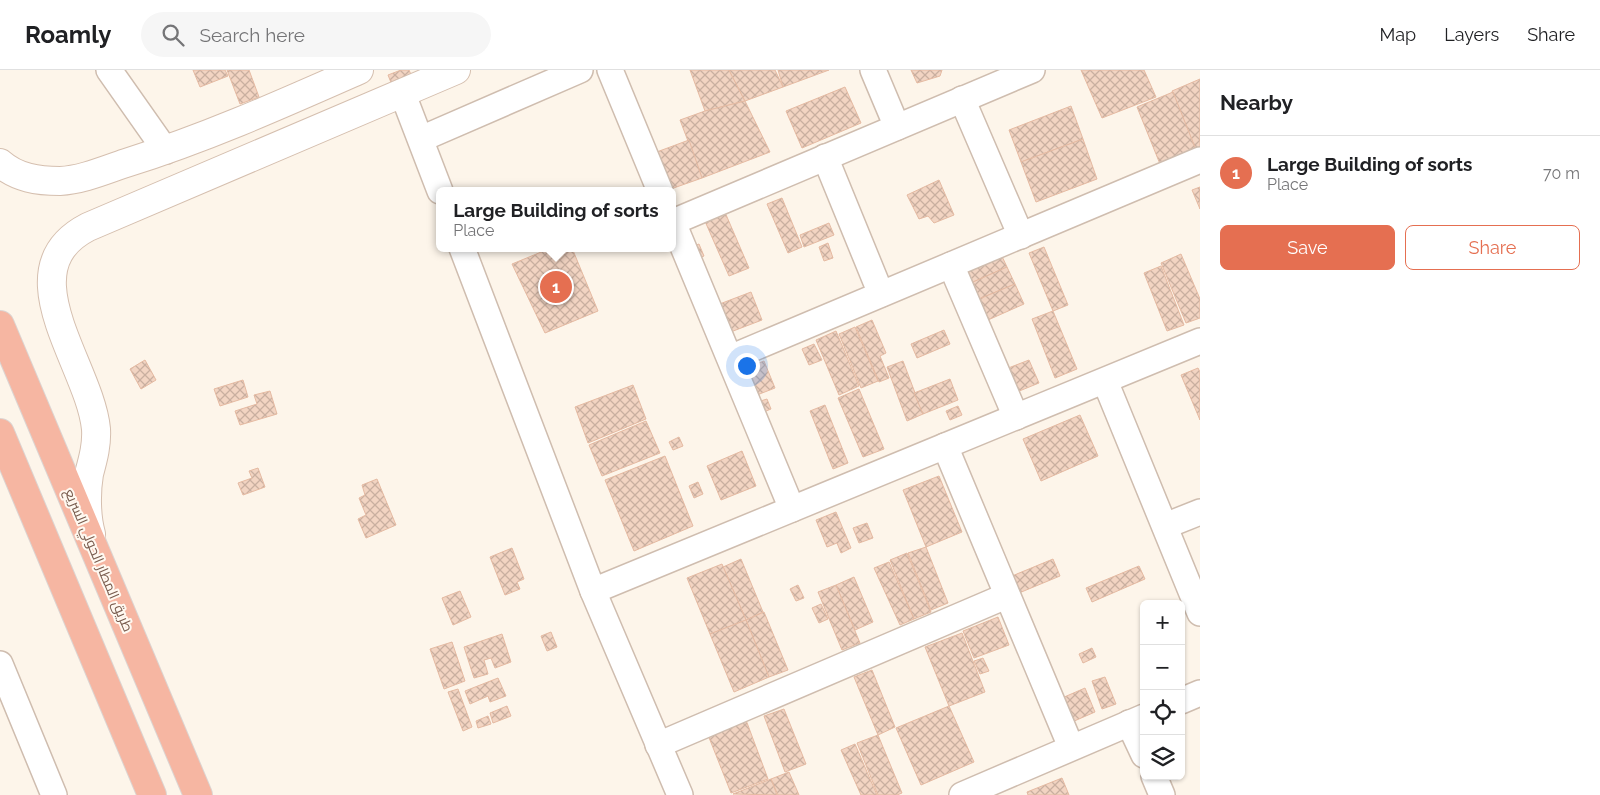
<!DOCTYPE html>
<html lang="en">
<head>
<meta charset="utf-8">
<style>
	:root { --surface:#fff; --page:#f6f6f6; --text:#202124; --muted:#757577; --line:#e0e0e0; --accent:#e56f51 }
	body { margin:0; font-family:Raleway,Cairo,sans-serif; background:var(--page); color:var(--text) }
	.controls { position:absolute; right:15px; bottom:15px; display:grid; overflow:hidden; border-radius:8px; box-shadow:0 1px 4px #0004 }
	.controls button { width:45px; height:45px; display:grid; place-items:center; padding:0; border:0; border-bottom:1px solid var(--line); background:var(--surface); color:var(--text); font:25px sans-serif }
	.you { position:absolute; left:746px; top:295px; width:18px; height:18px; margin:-12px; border:4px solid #fff; border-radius:50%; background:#1a73e8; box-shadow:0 0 0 8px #1a73e833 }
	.badge { display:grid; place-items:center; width:32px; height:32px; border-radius:50%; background:var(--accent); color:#fff; font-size:16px; font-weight:700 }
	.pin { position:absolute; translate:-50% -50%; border:2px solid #fff; box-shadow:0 1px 5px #0006 }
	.popup { position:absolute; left:436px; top:117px; width:240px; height:65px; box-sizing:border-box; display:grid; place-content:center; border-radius:8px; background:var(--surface); filter:drop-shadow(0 1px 4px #0005); font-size:16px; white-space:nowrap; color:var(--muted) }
	.popup b { font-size:19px; color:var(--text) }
	.popup::after { content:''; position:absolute; left:50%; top:100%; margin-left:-10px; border:10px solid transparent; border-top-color:var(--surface) }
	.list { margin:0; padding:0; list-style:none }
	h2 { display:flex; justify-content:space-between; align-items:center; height:65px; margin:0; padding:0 20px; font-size:21px }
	h2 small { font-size:16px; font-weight:400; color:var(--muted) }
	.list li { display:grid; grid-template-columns:32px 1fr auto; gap:15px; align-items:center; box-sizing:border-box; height:75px; padding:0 20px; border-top:1px solid var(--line) }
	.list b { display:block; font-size:19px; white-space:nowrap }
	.list p { margin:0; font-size:16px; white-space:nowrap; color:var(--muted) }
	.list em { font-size:16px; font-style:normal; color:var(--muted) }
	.actions { display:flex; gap:10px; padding:15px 20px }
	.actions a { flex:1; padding:11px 0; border:1px solid var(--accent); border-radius:8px; text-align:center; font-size:18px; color:var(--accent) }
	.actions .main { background:var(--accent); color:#fff }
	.icon { flex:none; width:28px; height:28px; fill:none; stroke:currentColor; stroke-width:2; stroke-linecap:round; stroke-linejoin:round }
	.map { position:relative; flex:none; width:1200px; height:725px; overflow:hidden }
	header { display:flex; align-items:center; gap:30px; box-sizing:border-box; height:70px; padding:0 25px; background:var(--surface); border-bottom:1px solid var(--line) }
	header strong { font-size:24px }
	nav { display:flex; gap:28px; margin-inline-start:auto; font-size:18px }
	.search { width:350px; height:45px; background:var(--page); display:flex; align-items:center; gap:12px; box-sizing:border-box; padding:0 18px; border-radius:28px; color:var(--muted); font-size:19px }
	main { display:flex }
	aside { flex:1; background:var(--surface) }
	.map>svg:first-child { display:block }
	.building { fill:url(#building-cross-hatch); stroke:#e5baa2 }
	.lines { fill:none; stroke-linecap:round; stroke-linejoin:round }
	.street-casing { stroke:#cfbdaf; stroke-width:28 }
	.secondary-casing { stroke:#d5bfaf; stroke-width:30 }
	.highway-casing { stroke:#dcd4d1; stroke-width:30 }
	.street { stroke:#fff; stroke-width:25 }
	.secondary { stroke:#fff; stroke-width:28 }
	.highway { stroke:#f6b6a2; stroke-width:28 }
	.labels { text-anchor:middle; stroke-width:4; stroke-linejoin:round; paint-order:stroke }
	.street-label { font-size:14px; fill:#785b4d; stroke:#fff9f1 }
</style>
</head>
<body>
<header>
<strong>Roamly</strong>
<div class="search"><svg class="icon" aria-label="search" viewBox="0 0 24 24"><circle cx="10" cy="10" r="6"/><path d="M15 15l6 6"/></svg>Search here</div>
<nav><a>Map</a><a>Layers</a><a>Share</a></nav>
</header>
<main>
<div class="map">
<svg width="1200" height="725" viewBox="0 0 1200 725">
	<defs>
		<pattern id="building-cross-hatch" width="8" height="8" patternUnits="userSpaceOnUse" patternTransform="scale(1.25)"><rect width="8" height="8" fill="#f2d4c2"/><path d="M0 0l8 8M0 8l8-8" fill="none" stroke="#c9afa0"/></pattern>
	</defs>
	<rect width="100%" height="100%" fill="#fdf5ea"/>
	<g class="building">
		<path d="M193,0H225L228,6L200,17Z"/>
		<path d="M227,0H249L259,27L240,34Z"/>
		<path d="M401,0H409L412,7L392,15L388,5Z"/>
		<path d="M690,0H729L745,31L705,41Z"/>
		<path d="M729,0H775L783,17L745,31Z"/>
		<path d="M778,0H829L783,17Z"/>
		<path d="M911,0H942L940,6L917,13Z"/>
		<path d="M1081,0H1144L1156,27L1102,48Z"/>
		<path d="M1200,9V78L1196,80L1172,21Z"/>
		<path d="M845,17L861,53L802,78L786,41Z"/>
		<path d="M1173,22L1196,80L1160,94L1137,37Z"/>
		<path d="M745,31L770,82L702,108L680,50L705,41Z"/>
		<path d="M1071,36L1083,69L1021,92L1009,60Z"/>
		<path d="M1083,69L1097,109L1036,132L1021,92Z"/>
		<path d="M689,70L702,108L668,120L654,83Z"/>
		<path d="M939,110L954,145L934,153L928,146L919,149L907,125Z"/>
		<path d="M1200,117V139L1192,120Z"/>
		<path d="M782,128L802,177L788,183L767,134Z"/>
		<path d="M724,140L749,198L729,206L704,149Z"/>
		<path d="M829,153L834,165L804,177L800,165Z"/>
		<path d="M828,173L833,188L824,191L819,177Z"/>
		<path d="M699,174L704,186L694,190L689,178Z"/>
		<path d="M1044,177L1068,235L1053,241L1029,183Z"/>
		<path d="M551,178H572L598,241L545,263L512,194Z"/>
		<path d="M1000,182L1007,197L973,212L966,198Z"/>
		<path d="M1181,184L1200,229V248L1186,253L1161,193Z"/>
		<path d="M1161,196L1184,255L1167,261L1144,203Z"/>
		<path d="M1007,197L1015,214L979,229L973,212Z"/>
		<path d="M1015,214L1024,234L988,250L979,229Z"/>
		<path d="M751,222L762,250L728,263L717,235Z"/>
		<path d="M1053,241L1077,299L1055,308L1032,249Z"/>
		<path d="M872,250L886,283L880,286L889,308L879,312L856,257Z"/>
		<path d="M855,257L878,311L861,318L839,264Z"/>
		<path d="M944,260L950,274L917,288L911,274Z"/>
		<path d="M836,261L859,316L839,325L816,270Z"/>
		<path d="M814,274L822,290L809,295L802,279Z"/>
		<path d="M145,290L156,310L141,319L130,299Z"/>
		<path d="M1029,290L1039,313L1007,326L998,302Z"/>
		<path d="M764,291L775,318L739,332L728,305Z"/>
		<path d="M903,291L923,344L907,351L887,297Z"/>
		<path d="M1198,298L1200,302V350L1181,305Z"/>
		<path d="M950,309L958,330L923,344L914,323Z"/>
		<path d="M243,310L248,327L220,336L214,319Z"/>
		<path d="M633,315L646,349L588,373L575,337Z"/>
		<path d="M859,319L884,379L863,387L838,328Z"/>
		<path d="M270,321L277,344L240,355L235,341L257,334L254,325Z"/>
		<path d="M767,329L771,339L759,344L754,333Z"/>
		<path d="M825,335L848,393L833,399L810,341Z"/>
		<path d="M958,336L962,345L950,350L946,341Z"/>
		<path d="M1080,345L1098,386L1041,411L1023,369Z"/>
		<path d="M646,351L660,383L602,406L589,375Z"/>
		<path d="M679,367L683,376L673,380L669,372Z"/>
		<path d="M742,381L756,416L721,430L707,396Z"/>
		<path d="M665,386L693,456L634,481L605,410Z"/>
		<path d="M258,398L265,417L243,425L238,413L252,408L249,401Z"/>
		<path d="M939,406L962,462L926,477L903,420Z"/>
		<path d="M377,409L396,455L366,468L358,449L366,445L359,428L365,425L362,415Z"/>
		<path d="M698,412L703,424L694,428L689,416Z"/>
		<path d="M836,442L851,478L841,483L837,473L827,477L816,450Z"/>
		<path d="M867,453L873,468L859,473L853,458Z"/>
		<path d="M926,477L948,533L931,540L908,483Z"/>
		<path d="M512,478L524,509L517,512L520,519L505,525L490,487Z"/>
		<path d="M907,483L931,542L914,549L890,490Z"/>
		<path d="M741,489L763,542L746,550L723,497Z"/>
		<path d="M1053,489L1060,506L1019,523L1012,506Z"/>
		<path d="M889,492L914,549L900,555L874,498Z"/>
		<path d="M722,494L746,550L710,564L687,508Z"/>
		<path d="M1139,496L1145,509L1092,532L1086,518Z"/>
		<path d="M854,507L873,552L855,560L836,515Z"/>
		<path d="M798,515L804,528L796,531L790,519Z"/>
		<path d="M836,515L860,573L842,580L818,522Z"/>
		<path d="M460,521L471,547L453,555L442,528Z"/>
		<path d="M821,534L828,549L819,553L812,538Z"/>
		<path d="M764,542L788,600L769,607L746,550Z"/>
		<path d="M998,547L1009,575L974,588L963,561Z"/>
		<path d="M746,550L769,607L734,622L710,564Z"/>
		<path d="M551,562L557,577L547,581L541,566Z"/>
		<path d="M962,563L985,622L949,636L925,577Z"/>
		<path d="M502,564L511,592L495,598L491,588L484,590L488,604L474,608L464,577Z"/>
		<path d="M452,572L465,611L444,619L430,579Z"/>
		<path d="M1092,578L1096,587L1083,593L1079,584Z"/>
		<path d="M983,588L989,601L980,604L974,591Z"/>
		<path d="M872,600L895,657L878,665L854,607Z"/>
		<path d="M1105,607L1116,634L1102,639L1092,611Z"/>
		<path d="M498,608L506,626L490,632L488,626L470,634L465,621Z"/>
		<path d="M1085,618L1095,642L1072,652L1062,628Z"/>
		<path d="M458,619L472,657L463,661L448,622Z"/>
		<path d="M507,636L511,646L493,653L490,643Z"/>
		<path d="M949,636L974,692L921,715L896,658Z"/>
		<path d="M784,639L806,694L785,702L764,646Z"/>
		<path d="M488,646L491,654L478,658L476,651Z"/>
		<path d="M746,650L768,709L731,723L708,665Z"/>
		<path d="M878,665L902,723L897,725H878L857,673Z"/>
		<path d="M855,674L877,725H861L841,680Z"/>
		<path d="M789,702L799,725H778L771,709Z"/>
		<path d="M1062,708L1069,725H1028L1027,722Z"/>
		<path d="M771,709L777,725L733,724Z"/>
	</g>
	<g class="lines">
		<g class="street-casing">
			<g id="street">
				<path d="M109,0L166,81"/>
				<path d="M610,0L660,121"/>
				<path d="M873,0L897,57"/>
				<path d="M402,22L440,121"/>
				<path d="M962,29L1021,166"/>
				<path d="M421,69L580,0"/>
				<path d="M825,87L881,224"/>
				<path d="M672,150L792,439"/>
				<path d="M673,152L1032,0"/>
				<path d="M462,178L593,521L680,725"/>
				<path d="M951,195L1016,347"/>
				<path d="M730,288L1200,90"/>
				<path d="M1105,311L1200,543"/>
				<path d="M945,376L1071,677"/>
				<path d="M1165,456L1200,442"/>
				<path d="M593,521L1200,271"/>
				<path d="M0,594L54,725"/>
				<path d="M1181,631L1200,623"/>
				<path d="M1129,653L1144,685"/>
				<path d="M658,675L1006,526"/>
				<path d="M1154,706L1162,725"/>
				<path d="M962,725L1144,647"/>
			</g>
		</g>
		<g class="secondary-casing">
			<g id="secondary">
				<path d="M0,93C17,108 38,111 60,111C82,110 105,100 126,93C206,68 282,34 359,0"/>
				<path d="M91,464C86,446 86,422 89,404C93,389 97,375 96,359C90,295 5,200 88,157L456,0"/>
			</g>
		</g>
		<g class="highway-casing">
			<g id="highway">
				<path d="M0,255L198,725"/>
				<path d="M0,363L152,725"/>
			</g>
		</g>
		<use href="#street" class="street"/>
		<use href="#secondary" class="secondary"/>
		<use href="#highway" class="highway"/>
	</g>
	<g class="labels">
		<g class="street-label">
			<text transform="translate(99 490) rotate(67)" y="5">طريق المطار الحولي السريع</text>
		</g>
	</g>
</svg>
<div class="controls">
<button>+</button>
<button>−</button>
<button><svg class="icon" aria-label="locate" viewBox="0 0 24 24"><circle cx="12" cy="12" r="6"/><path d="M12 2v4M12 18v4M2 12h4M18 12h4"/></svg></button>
<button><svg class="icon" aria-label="layers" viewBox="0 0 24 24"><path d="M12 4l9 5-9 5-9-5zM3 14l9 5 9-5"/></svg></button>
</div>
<div class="you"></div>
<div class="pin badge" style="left:556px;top:217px">1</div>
<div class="popup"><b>Large Building of sorts</b>Place</div>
</div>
<aside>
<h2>Nearby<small></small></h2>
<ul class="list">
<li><span class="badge">1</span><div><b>Large Building of sorts</b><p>Place</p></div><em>70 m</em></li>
</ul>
<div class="actions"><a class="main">Save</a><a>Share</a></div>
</aside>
</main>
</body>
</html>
